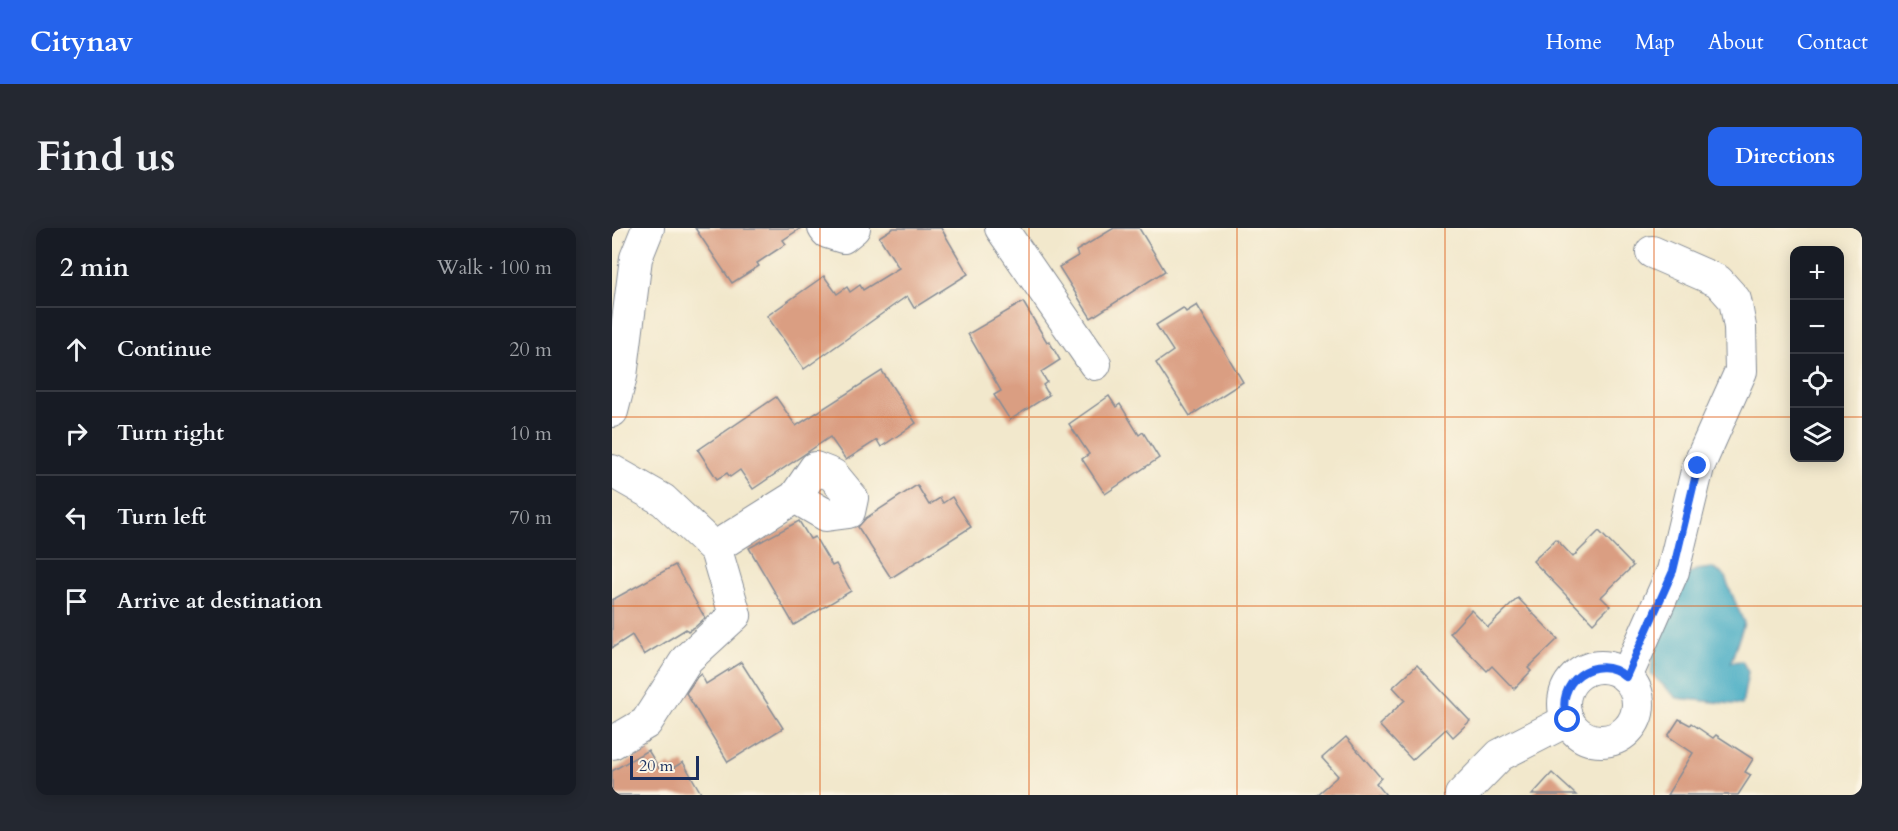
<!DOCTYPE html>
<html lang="en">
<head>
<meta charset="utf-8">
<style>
	:root { --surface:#171b24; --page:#242831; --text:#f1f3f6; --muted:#9ea1a6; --line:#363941; --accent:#2563eb }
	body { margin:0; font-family:Cardo,serif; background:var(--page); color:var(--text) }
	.controls { position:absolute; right:18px; top:18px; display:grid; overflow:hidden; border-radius:12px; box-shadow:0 3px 15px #0003 }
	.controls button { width:54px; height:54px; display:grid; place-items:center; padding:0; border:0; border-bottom:2px solid var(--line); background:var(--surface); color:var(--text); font:30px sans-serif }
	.scale { position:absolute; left:18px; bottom:15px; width:69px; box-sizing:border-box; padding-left:6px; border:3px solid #1b2f5e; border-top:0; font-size:16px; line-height:21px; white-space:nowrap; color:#1b2f5e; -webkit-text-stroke:4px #fcf5e5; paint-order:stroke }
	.stop { position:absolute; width:18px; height:18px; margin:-14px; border:4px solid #2563eb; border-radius:50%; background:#fff }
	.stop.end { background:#2563eb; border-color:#fff; box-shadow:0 2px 6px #0008 }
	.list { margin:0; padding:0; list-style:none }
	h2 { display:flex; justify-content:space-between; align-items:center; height:78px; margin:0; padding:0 24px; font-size:26px }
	h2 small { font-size:20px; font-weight:400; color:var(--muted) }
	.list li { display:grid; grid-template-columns:39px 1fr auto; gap:18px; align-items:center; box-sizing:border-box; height:84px; padding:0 24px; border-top:2px solid var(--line) }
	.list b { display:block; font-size:22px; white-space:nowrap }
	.list em { font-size:20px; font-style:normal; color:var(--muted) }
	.icon { flex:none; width:33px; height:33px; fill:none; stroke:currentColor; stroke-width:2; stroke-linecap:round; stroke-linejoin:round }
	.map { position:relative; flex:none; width:1250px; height:567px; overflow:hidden; border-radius:12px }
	header { display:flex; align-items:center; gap:36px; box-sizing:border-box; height:84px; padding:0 30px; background:var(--accent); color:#fff }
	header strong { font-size:28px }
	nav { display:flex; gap:33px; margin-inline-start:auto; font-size:21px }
	.intro { display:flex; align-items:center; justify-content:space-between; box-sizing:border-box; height:144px; padding:0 36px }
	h1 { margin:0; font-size:42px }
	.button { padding:15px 27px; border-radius:12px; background:var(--accent); color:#fff; font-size:21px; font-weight:700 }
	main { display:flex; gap:36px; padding:0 36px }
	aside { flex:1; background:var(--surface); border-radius:12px; box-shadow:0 3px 15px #0003 }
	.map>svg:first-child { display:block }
	.water { fill:#44acc4; stroke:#306e91; stroke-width:1.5 }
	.building { fill:#da9e82 }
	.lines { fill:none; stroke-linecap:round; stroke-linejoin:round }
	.minor-casing { stroke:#868c95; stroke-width:34 }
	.minor { stroke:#fff; stroke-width:32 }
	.route { stroke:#2563eb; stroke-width:8 }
	.grid { fill:none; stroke:#de5710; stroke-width:1.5; stroke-opacity:0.55 }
</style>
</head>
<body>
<header>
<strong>Citynav</strong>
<nav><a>Home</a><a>Map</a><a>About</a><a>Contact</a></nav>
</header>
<div class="intro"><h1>Find us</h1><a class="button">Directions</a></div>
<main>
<aside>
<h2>2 min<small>Walk · 100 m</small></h2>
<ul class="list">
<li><svg class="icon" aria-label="ahead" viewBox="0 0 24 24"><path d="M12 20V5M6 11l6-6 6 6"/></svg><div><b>Continue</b></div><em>20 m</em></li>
<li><svg class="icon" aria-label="right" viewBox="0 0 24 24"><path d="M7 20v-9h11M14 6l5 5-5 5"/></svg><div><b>Turn right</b></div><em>10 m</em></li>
<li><svg class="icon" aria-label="left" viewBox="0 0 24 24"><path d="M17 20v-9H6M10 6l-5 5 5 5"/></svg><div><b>Turn left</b></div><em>70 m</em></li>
<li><svg class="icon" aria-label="arrive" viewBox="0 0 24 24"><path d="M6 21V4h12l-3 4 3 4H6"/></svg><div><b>Arrive at destination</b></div></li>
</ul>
</aside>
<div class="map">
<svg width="1250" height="567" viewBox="0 0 1250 567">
	<rect width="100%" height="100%" fill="#fcf5e5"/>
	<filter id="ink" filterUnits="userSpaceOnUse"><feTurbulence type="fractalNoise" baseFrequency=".0167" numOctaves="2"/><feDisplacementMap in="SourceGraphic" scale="12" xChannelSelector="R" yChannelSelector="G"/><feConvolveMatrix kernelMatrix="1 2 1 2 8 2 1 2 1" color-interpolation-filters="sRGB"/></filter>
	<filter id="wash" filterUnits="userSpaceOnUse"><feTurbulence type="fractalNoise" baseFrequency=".008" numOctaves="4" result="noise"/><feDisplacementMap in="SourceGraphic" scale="24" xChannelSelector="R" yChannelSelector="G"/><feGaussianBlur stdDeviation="1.35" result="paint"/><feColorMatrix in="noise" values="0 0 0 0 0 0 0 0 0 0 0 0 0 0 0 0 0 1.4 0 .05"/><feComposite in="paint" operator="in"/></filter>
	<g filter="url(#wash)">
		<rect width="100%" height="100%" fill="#f2e8cc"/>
		<path class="water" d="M1100,340L1112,347L1132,395L1119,434L1130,433L1136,444L1130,477L1065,470L1039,446L1043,407L1065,353L1084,342Z"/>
		<g id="blocks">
			<g class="building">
				<path d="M83,0H189L171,12L174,16L145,35L147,38L120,55Z"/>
				<path d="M281,0H329L356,46L302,80L295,68L192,141L155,88L212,48L225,66L235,59L238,64L248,57L251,62L287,40L267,9Z"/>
				<path d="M502,0H527L553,43L479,90L447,39L466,28L464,23Z"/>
				<path d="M411,74L435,114L437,113L448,132L429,144L435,154L431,157L437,167L398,192L382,167L389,163L356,106Z"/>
				<path d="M585,77L631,154L578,188L544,135L561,123L544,97L571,80L574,84Z"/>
				<path d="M270,143L304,195L269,219L265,212L234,232L218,209L141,261L128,242L118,249L115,245L105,251L86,222L164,169L184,198Z"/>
				<path d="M497,168L504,179L508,176L527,207L531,204L547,230L493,266L470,231L477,226L457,196Z"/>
				<path d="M305,257L317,277L328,270L331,275L340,269L359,299L279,350L246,299L254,290Z"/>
				<path d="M187,293L198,311L203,309L220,338L224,336L239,363L182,397L137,320Z"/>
				<path d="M987,303L1021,338L989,369L998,378L981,395L921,333L944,311L961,329Z"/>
				<path d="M63,337L93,390L83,399L76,403L74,401L32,427L20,407L0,420V372Z"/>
				<path d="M906,370L946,411L916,440L919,443L902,461L880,438L875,443L838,405L859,382L876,399Z"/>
				<path d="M129,434L171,500L116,534L74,465L85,449L89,446L94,456Z"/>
				<path d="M805,437L858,493L841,509L834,501L800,532L767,497L793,472L781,459Z"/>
				<path d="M1067,491L1078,497L1079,495L1101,510L1104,507L1141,531L1133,544L1139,547L1126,567H1055L1081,525L1056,508Z"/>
				<path d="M734,509L769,550L764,555L774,567H704L726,548L710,530Z"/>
				<path d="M36,522L48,542L58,536L61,540L71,534L90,567H0V543Z"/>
				<path d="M940,545L964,567H920Z"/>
			</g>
		</g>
	</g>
	<g filter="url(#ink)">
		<use href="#blocks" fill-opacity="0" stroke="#868c95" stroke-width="1.5"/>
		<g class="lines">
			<g class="minor-casing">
				<g id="minor">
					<path d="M212,0L215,4L231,9L242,0"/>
					<path d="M389,0L483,136"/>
					<path d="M0,183L9,148L24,30L36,0"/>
					<path d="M0,243L51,272L104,322L123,387L75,431L34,495L0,515"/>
					<path d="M102,320L183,269L214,287L237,284L240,270L221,247L203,240L183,269"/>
					<circle cx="989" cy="476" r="37"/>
					<path d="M1014,449L1061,343L1086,239L1129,143L1128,99L1123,72L1106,53L1040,24"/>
					<path d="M849,567L888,527L956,492"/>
				</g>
			</g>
			<use href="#minor" class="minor"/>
		</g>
	</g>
	<g class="lines" filter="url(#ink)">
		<path class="route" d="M956,492C939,456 985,422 1014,449L1061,343L1086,238"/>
	</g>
	<path class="grid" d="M208,0V567M417,0V567M625,0V567M833,0V567M1042,0V567M0,189H1182M1228,189H1250M0,378H1250"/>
</svg>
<div class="controls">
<button>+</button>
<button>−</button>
<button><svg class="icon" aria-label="locate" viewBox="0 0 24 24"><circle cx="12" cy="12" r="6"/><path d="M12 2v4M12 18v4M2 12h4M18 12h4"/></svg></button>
<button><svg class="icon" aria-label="layers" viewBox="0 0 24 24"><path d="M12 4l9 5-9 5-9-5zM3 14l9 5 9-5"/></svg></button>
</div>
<div class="scale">20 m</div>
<div class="stop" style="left:956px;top:492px"></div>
<div class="stop end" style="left:1086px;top:238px"></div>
</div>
</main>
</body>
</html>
